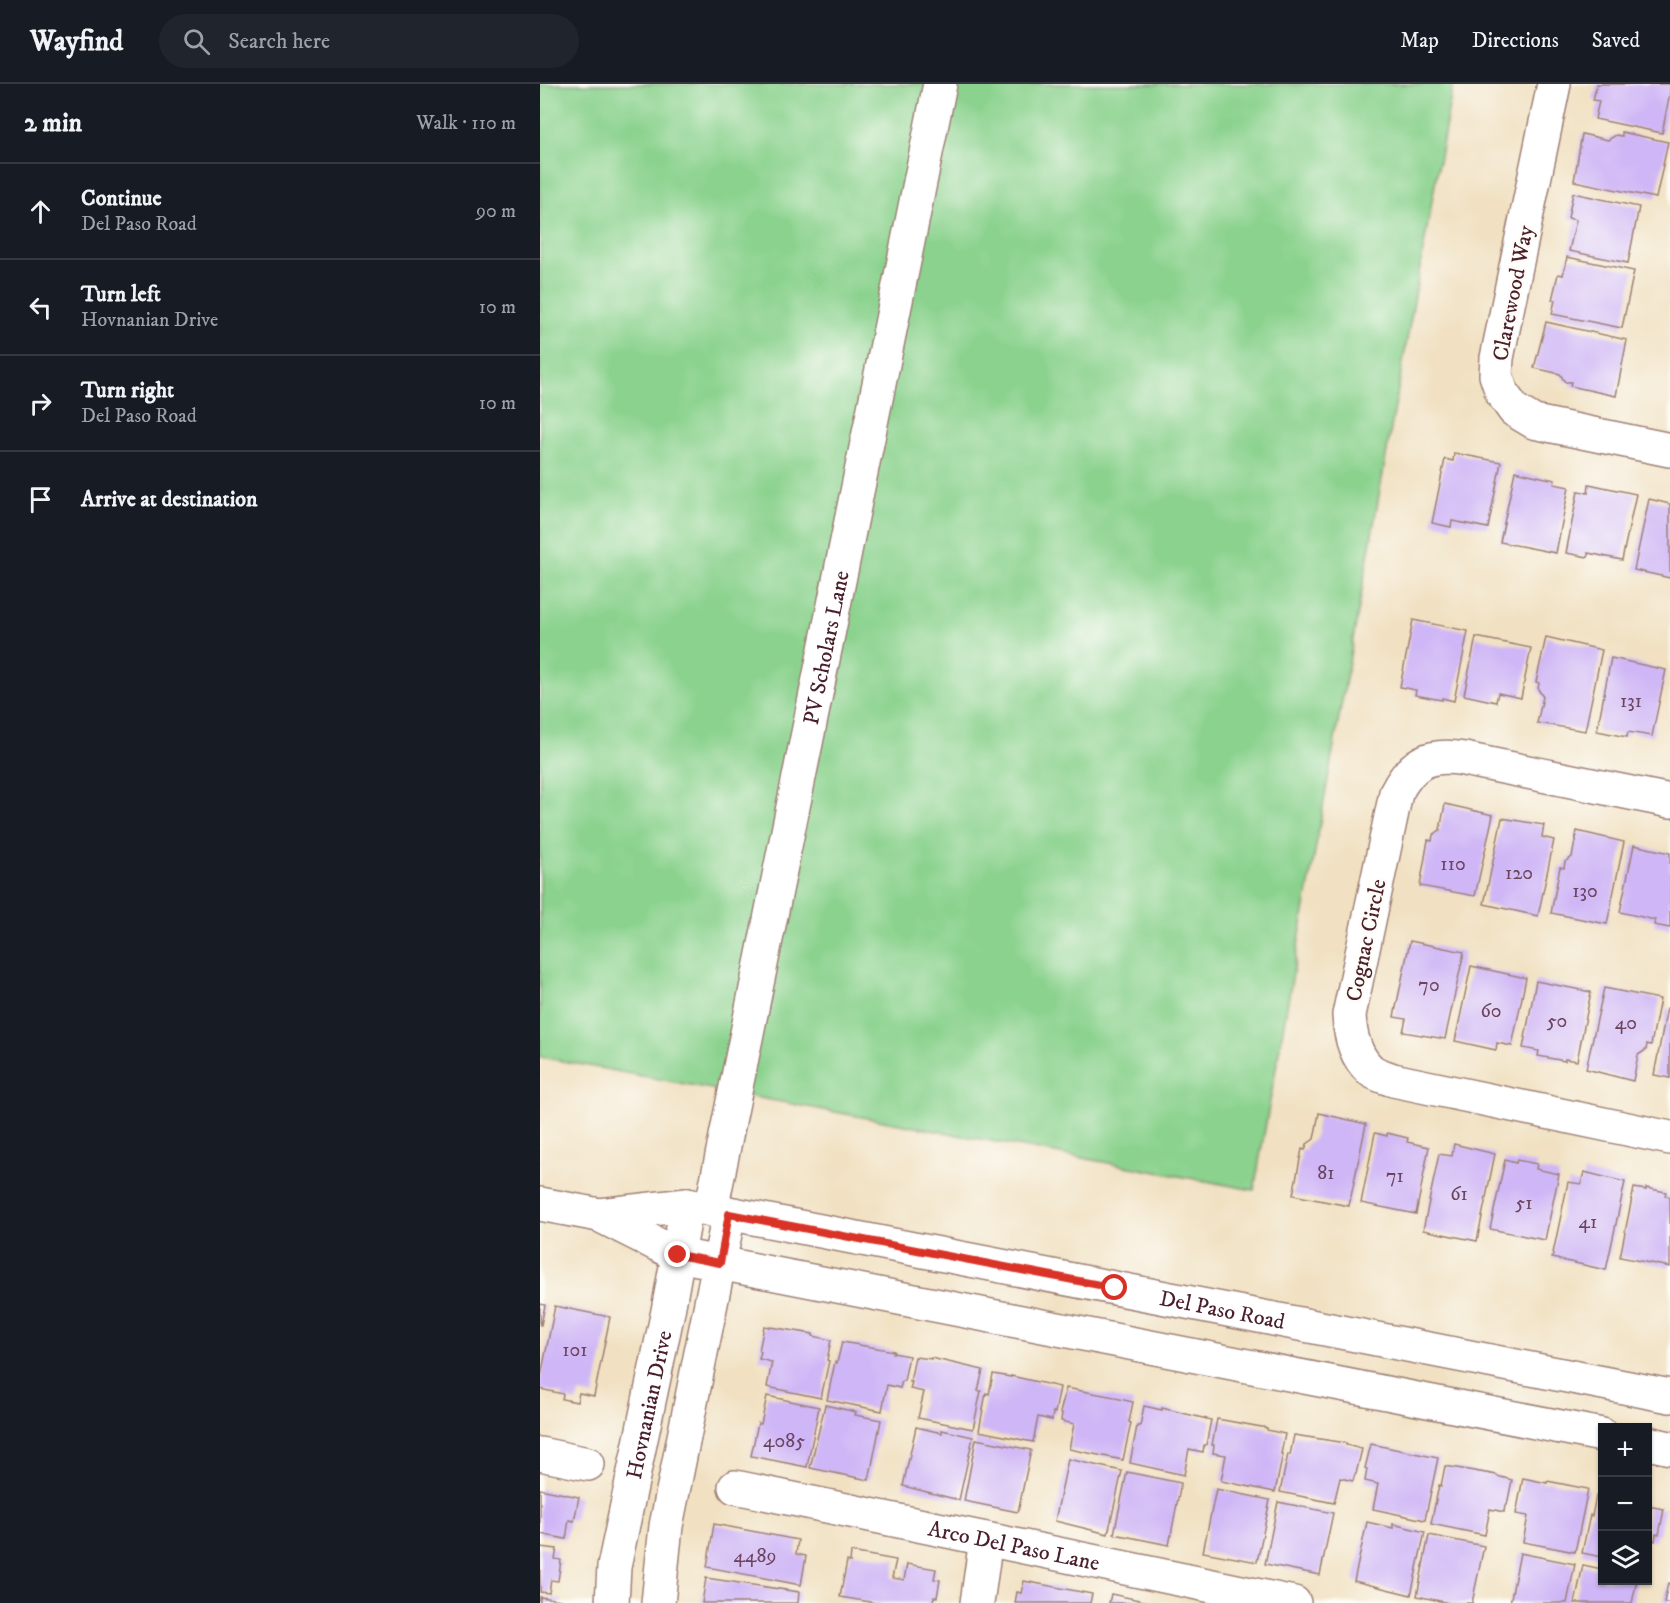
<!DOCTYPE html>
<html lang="en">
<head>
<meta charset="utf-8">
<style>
	:root { --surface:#171b24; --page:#20242c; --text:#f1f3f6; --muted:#9ea1a6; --line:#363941 }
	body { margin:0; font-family:"IM FELL DW Pica",serif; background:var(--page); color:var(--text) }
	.controls { position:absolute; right:18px; bottom:18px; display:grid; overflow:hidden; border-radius:0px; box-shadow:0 2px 4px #0004 }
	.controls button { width:54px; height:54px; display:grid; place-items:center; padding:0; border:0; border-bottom:2px solid var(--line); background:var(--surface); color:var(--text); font:30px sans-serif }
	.stop { position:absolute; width:18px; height:18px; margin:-14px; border:4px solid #d93025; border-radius:50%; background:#fff }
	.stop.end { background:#d93025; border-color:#fff; box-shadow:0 2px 6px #0008 }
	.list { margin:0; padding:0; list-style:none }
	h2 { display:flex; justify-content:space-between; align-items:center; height:78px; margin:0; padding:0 24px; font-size:26px }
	h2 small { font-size:20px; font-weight:400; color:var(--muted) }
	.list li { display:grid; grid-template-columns:39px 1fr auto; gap:18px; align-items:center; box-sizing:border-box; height:96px; padding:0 24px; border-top:2px solid var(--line) }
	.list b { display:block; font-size:22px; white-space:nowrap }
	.list p { margin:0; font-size:20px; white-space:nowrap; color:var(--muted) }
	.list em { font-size:20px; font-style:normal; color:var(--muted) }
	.icon { flex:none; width:33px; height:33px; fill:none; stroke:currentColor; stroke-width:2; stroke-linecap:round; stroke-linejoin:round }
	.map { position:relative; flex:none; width:1130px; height:1519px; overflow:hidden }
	header { display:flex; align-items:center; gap:36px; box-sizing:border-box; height:84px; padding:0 30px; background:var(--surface); border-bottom:2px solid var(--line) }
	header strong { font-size:28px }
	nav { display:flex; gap:33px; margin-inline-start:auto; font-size:21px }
	.search { width:420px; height:54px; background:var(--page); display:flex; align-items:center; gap:15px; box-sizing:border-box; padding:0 21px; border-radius:33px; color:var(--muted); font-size:22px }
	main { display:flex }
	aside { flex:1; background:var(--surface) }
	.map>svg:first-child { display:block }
	.green { fill:#8ad28d; stroke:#6a785c; stroke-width:1.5 }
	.building { fill:#cfb6f6 }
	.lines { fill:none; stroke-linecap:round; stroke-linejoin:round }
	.minor-casing { stroke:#9e8076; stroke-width:36 }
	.minor { stroke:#fff; stroke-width:33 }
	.route { stroke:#d93025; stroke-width:8 }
	.labels { text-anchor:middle; stroke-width:5; stroke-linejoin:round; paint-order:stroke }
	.number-label { font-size:20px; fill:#6b455e }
	.street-label { font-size:22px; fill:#4a1f2b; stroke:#fdfcf7 }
</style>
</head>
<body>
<header>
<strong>Wayfind</strong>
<div class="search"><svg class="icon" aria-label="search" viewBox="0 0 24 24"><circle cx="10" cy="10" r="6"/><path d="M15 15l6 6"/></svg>Search here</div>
<nav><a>Map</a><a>Directions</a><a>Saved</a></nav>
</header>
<main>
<aside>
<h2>2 min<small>Walk · 110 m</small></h2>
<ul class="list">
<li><svg class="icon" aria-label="ahead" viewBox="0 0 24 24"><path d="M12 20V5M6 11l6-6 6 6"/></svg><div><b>Continue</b><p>Del Paso Road</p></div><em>90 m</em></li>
<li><svg class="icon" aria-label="left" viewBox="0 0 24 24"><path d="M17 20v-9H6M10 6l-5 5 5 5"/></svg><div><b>Turn left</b><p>Hovnanian Drive</p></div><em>10 m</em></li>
<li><svg class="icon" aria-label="right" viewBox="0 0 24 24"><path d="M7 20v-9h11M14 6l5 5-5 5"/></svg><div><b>Turn right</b><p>Del Paso Road</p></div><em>10 m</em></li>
<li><svg class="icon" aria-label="arrive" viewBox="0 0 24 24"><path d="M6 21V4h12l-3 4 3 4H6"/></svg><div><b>Arrive at destination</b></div></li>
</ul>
</aside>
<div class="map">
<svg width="1130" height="1519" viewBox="0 0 1130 1519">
	<rect width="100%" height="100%" fill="#fdfcf7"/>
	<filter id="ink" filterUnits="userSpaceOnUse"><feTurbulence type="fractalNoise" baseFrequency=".0167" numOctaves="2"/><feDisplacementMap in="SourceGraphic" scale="12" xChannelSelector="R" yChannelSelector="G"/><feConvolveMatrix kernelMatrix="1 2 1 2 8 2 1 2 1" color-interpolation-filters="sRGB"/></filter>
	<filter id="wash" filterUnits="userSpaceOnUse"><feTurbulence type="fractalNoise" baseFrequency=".008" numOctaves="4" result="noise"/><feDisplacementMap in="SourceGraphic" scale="24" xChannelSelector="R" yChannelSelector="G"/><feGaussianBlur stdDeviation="1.35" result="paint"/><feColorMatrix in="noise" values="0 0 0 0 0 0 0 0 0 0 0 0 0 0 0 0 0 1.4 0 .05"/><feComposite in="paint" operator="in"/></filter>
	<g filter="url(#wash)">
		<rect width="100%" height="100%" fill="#f1e1c2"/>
		<path class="green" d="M0,0H913L714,1106L0,973Z"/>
		<g id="blocks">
			<g class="building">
				<path d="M1057,0H1130V9L1122,49L1055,35L1059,17L1053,16Z"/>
				<path d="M1082,48L1128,58L1116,114L1034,97L1042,50L1068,56L1076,51L1082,52Z"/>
				<path d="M1033,109L1099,123L1088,179L1029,167L1036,136L1028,134Z"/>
				<path d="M1027,173L1094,187L1082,244L1012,230L1015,216H1012L1018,190L1023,191Z"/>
				<path d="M1006,238L1087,256L1076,312L1030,302L1031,298H1025L1020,290L994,284Z"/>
				<path d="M914,369L961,378L948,444L912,437L911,443L892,439L905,375L913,377Z"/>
				<path d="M975,387L1015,396L1014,400L1029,403L1016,469L960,458Z"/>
				<path d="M1049,400L1096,410L1082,476L1048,469V473L1026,469L1038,407L1048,409Z"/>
				<path d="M1109,415L1130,420V494L1094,486Z"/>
				<path d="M873,536L928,547L914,617L902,614V616L875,611L876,606L860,603Z"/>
				<path d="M936,553L991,564L981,614L958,609L956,618L924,611Z"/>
				<path d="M1006,553L1062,566L1045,647L997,639L1003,613L998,605L999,599L996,598Z"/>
				<path d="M1071,574L1126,586L1112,652L1088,648L1087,653L1057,647Z"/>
				<path d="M905,720L953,731L935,812L880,802L888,756L892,757L893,751L900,746Z"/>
				<path d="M962,734L1004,741L1002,753L1014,756L998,832L944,820Z"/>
				<path d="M1037,747L1084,758L1067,840L1011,829L1020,783L1024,784L1025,778L1032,773Z"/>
				<path d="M1094,761L1130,769V844L1114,841L1115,836L1080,828Z"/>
				<path d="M870,857L924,868L905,955L863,948L866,935L854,933Z"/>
				<path d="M931,882L986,894L972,962L957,959L956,966L915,957Z"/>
				<path d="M996,897L1051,908L1037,977L1025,975V977L998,972L999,967L983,964Z"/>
				<path d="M1064,904L1120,915L1111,961L1107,960L1106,966L1098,971L1093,997L1046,985Z"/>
				<path d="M1127,924L1130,925V994L1114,991Z"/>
				<path d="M779,1029L826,1040L809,1122L753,1111L762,1065L765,1066L767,1060L774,1055Z"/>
				<path d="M835,1049L847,1052V1049L868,1054L867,1058L889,1063L876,1130L821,1119Z"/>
				<path d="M914,1060L955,1070L937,1157L883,1146L899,1070L912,1072Z"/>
				<path d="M965,1076L976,1079L977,1076L997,1080L996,1085L1019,1090L1005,1156L950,1145Z"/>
				<path d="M1044,1088L1085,1098L1066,1186L1012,1174L1028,1098L1041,1100Z"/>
				<path d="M1094,1104L1106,1106V1104L1126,1108L1125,1112L1130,1113V1183L1080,1173Z"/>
				<path d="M0,1220L5,1221L1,1241H0Z"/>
				<path d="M15,1222L70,1233L54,1312L39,1309L37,1318L22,1315L23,1310L0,1305V1297Z"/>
				<path d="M224,1242L273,1250V1252L291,1256L287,1276L289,1277L281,1314L227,1303L232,1278L219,1275L221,1268L219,1267Z"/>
				<path d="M302,1258L354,1267L353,1269L369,1272L364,1297H362L360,1304L347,1301L342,1327L287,1316L295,1278L297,1279Z"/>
				<path d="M375,1273L391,1275V1274L443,1286L438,1307H441L433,1345L378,1334L384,1308L370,1305L372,1298H370Z"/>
				<path d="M453,1290L471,1293V1292L520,1303L515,1329L513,1328L512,1336L498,1333L493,1358L439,1347L446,1309L449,1310Z"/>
				<path d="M526,1304L575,1313V1314L593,1318L589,1338L591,1339L583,1376L529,1365L534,1340L521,1337L522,1329H520Z"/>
				<path d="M227,1312L279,1323L267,1383L211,1372L218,1339L221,1340Z"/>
				<path d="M285,1321L316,1328L315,1331L341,1336L329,1396L270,1384Z"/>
				<path d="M604,1322L622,1326V1324L671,1336L666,1361H664L663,1368L649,1365L644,1391L590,1379L597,1342H600Z"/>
				<path d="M677,1335L727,1344V1346L745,1350L741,1370H743L735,1408L681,1397L686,1371L673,1369L674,1361H672Z"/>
				<path d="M376,1343L402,1349V1346L433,1353L419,1416L363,1402Z"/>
				<path d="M754,1351L806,1359V1361L822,1365L816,1390H815L813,1397L800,1394L794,1419L740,1408L748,1370L750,1371Z"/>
				<path d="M436,1355L491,1366L478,1428L424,1417Z"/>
				<path d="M831,1360L898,1374L885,1436L833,1425L838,1400L825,1397L827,1385L825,1384Z"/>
				<path d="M528,1375L582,1387L568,1450L515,1437Z"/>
				<path d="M905,1382L957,1391V1392L972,1396L967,1421H965L964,1428L950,1425L945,1451L891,1440L899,1401L901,1402Z"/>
				<path d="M587,1388L641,1399L629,1461L574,1450Z"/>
				<path d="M983,1394L1007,1399V1397L1048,1405L1035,1468L983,1458L988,1432L976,1430Z"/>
				<path d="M0,1405L39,1413L34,1437L29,1436L26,1455L0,1450Z"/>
				<path d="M676,1405L730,1416L717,1478L663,1468Z"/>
				<path d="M1056,1412L1062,1413V1473L1042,1469L1050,1431L1052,1432Z"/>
				<path d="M738,1418L793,1429L780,1491L725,1480Z"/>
				<path d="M1108,1422L1124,1425L1119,1451L1116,1450L1115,1457L1108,1456Z"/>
				<path d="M827,1438L853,1444V1440L885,1448L871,1511L814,1497Z"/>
				<path d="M174,1440L258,1456L256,1470L266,1472L261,1501L167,1483Z"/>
				<path d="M889,1451L944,1462L932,1519H909L877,1512Z"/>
				<path d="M0,1463L17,1465L15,1475L21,1476L18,1497L11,1496L9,1509L0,1508Z"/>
				<path d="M311,1468L356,1476L352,1494L364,1496L367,1480L396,1485L394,1495L400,1496L397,1513H394L392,1519H336L300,1513L307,1477L310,1478Z"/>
				<path d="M980,1469L1035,1480L1027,1519H970Z"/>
				<path d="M1043,1481L1062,1485V1496H1097L1092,1519H1035Z"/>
				<path d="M166,1494L259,1508L258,1519H162Z"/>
				<path d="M484,1497L552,1510L550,1519H475L477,1508L481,1509Z"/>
				<path d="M1128,1499L1130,1500V1519H1124Z"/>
				<path d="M571,1510L609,1518V1519H569Z"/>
				<path d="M0,1513L22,1516L21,1519H0Z"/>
			</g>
		</g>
	</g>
	<g filter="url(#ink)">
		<use href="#blocks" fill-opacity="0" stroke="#9e8076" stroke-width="1.5"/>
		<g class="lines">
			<g class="minor-casing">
				<g id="minor">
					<path d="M1014,0L957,274L956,291L962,309L974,326L994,338L1130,366"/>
					<path d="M1130,717L924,675C889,669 872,678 856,709L809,931C810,951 815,972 830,986C836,991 846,993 853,996L1130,1054"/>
					<path d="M0,1120L59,1131L138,1171L1062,1351"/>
					<path id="s1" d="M171,1126L400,0"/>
					<path id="s2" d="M59,1131L147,1121L1130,1312"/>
					<path d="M1108,1359L1130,1364"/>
					<path d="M0,1370L48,1380"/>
					<path id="s3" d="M195,1403L754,1519"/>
					<path id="s4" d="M72,1519L74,1483L128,1227L147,1121"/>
					<path d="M118,1519L126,1442L189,1130"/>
					<path d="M437,1519L446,1455"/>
				</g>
			</g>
			<use href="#minor" class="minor"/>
		</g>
	</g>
	<g class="lines" filter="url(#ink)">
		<path class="route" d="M138,1171L180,1179L189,1130L575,1204"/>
	</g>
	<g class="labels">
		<g class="number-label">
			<text x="1091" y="623">131</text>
			<text x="913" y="786">110</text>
			<text x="979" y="795">120</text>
			<text x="1045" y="813">130</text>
			<text x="889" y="907">70</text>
			<text x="951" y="933">60</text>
			<text x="1017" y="943">50</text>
			<text x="1086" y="945">40</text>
			<text x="786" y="1095">81</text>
			<text x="855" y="1098">71</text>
			<text x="919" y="1116">61</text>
			<text x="984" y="1125">51</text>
			<text x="1048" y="1144">41</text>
			<text x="35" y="1272">101</text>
			<text x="244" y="1363">4085</text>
			<text x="215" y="1478">4489</text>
		</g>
		<g class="street-label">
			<text transform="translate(972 209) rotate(-79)" y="8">Clarewood Way</text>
			<text dy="8" stroke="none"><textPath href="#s1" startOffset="574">PV Scholars Lane</textPath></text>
			<text transform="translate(825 856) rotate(-78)" y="8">Cognac Circle</text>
			<text dy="8" stroke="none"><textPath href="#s2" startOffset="634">Del Paso Road</textPath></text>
			<text dy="8" stroke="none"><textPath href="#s4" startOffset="202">Hovnanian Drive</textPath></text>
			<text dy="8" stroke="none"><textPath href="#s3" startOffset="285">Arco Del Paso Lane</textPath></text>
		</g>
	</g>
</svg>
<div class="controls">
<button>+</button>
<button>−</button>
<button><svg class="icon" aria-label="layers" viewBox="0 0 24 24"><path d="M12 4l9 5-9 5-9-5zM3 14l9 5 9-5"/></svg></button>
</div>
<div class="stop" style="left:575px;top:1204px"></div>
<div class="stop end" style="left:138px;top:1171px"></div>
</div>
</main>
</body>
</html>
